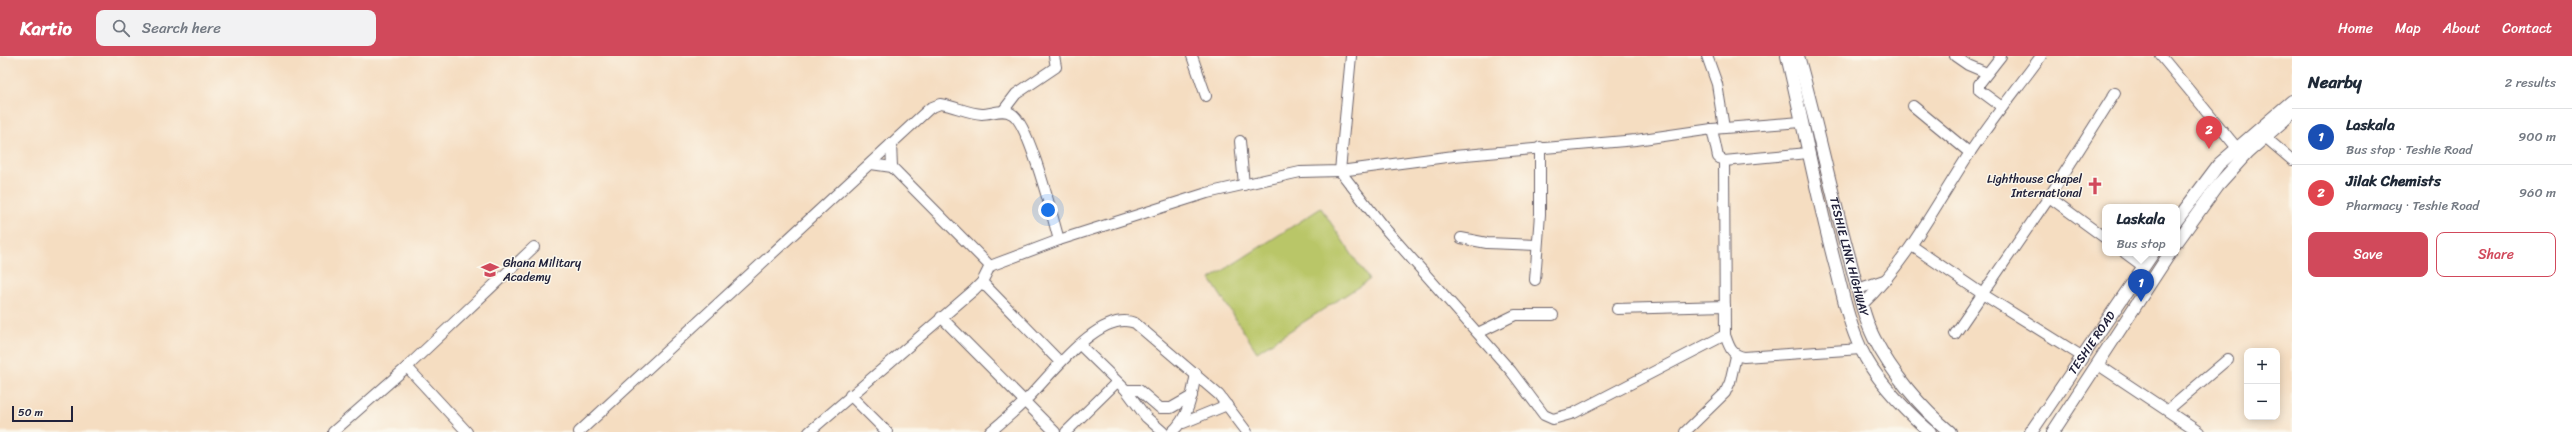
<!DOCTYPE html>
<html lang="en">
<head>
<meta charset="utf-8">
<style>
	:root { --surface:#fff; --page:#f2f2f3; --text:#1f2937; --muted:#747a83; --line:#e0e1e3; --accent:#d1495b }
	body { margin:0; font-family:Sriracha,sans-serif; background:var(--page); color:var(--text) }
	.controls { position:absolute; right:12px; bottom:12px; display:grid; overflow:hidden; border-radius:8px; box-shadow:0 2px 10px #0003 }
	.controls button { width:36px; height:36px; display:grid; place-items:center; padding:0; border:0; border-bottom:1px solid var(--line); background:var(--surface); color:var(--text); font:20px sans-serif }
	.scale { position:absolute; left:12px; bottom:10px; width:61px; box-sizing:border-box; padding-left:4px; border:2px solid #22223b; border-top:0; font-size:11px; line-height:14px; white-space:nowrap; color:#22223b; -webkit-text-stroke:3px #fbf7ec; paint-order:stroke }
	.you { position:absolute; left:1048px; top:154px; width:14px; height:14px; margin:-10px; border:3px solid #fff; border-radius:50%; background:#1a73e8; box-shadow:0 0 0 6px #1a73e833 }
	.badge { display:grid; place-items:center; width:26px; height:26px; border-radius:50%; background:var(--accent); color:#fff; font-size:13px; font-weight:700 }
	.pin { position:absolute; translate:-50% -33px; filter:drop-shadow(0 1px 2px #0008) }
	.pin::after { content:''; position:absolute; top:21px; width:14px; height:12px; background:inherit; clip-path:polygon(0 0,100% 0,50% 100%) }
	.popup { position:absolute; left:2102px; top:148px; width:78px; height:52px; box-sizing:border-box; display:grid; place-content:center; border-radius:8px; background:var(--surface); filter:drop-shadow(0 1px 3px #0005); font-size:13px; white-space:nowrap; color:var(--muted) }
	.popup b { font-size:15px; color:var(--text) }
	.popup::after { content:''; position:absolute; left:50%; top:100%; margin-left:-8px; border:8px solid transparent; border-top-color:var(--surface) }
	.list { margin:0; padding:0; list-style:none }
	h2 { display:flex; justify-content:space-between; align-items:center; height:52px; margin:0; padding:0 16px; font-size:17px }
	h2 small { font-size:13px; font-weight:400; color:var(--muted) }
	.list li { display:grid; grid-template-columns:26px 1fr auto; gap:12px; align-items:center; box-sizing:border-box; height:56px; padding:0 16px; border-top:1px solid var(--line) }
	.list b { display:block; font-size:15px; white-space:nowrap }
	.list p { margin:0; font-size:13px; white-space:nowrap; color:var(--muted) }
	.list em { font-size:13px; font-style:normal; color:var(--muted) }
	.actions { display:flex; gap:8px; padding:12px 16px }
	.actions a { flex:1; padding:9px 0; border:1px solid var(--accent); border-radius:8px; text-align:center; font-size:14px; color:var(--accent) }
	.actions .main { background:var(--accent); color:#fff }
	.icon { flex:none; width:22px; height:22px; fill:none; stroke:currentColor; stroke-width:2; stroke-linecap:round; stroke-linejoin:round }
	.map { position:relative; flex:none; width:2292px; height:376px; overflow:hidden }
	header { display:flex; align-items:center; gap:24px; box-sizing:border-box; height:56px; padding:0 20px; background:var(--accent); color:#fff }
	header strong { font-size:19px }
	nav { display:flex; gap:22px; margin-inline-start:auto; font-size:14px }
	.search { width:280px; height:36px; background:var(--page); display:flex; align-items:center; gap:10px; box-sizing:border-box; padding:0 14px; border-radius:8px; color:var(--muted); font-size:15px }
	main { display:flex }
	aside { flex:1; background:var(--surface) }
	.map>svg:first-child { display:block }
	.green { fill:#b9c668; stroke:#6e7452 }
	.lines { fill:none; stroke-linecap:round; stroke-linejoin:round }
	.minor-casing { stroke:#6c636a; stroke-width:12 }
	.major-casing { stroke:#6c636a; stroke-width:14 }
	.minor { stroke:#fff; stroke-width:10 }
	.major { stroke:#fff; stroke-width:12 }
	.labels { text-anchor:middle; stroke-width:3; stroke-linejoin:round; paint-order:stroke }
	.poi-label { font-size:12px; fill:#22223b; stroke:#fbf7ec; text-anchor:end }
	.street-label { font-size:12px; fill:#22223b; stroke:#fbf7ec }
</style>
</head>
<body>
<header>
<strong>Kartio</strong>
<div class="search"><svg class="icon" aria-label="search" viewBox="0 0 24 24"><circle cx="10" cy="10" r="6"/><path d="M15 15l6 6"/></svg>Search here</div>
<nav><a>Home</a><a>Map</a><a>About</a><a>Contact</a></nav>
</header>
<main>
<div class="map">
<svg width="2292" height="376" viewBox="0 0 2292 376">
	<rect width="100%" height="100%" fill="#fbf7ec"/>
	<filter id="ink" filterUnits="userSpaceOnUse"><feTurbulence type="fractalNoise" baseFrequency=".025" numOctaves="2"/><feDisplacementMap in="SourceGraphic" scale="8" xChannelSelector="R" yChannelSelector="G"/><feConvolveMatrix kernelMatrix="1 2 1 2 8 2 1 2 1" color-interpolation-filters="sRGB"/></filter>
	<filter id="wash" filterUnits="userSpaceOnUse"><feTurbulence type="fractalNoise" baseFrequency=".012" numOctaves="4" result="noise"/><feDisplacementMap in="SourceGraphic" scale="16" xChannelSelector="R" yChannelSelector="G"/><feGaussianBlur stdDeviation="0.9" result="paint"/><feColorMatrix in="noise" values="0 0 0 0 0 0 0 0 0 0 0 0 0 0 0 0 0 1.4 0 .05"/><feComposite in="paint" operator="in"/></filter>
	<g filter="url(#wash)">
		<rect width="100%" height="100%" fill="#f5ddc1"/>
		<path class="green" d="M1321,152L1369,224L1257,296L1210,223Z"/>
	</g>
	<g filter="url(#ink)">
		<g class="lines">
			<g class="minor-casing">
				<g id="minor">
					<path d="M1192,0L1206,40"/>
					<path d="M1351,0L1340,115L1381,168L1511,315L1544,359L1553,363L1574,357L1725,279"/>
					<path d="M1707,0L1717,28L1724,72"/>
					<path d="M1955,0L1968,9L1987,17"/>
					<path d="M2001,0L1979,28V34L2002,51"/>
					<path d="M2161,0L2237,92"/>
					<path d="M1913,50L1970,97"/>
					<path d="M1003,55L1016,38L1056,11L1054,0"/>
					<path d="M1712,73L1718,101L1724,105L1808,97"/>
					<path d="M2265,81L2292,104"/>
					<path d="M1240,85L1244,129"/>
					<path d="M891,88L892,111"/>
					<path d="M1724,105L1725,279C1729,290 1731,299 1744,301L1861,293"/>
					<path d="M871,108L892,111L990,210"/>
					<path d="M2049,141L2105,182"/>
					<path d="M1461,182L1487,187L1536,189"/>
					<path d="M1912,190L1984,239L2083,301"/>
					<path d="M2125,197L2144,211"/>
					<path d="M1535,224L1540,158V91"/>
					<path d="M982,226L1060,306"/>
					<path d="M1858,233L1887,223"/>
					<path d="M1862,249C1907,206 1935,150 1969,98C1991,64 2017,33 2041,0"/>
					<path d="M1617,253L1725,250"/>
					<path d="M941,261L1055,376"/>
					<path d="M1478,277L1515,259H1553"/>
					<path d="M1955,278L2049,141L2115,37"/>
					<path d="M1080,289L1126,334L1146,361L1163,376"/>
					<path d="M2097,308L2199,376"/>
					<path d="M407,311L467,376"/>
					<path d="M1126,334H1139L1160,352H1171L1192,340"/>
					<path d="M850,339L887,376"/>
					<path d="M2168,354L2228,303"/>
					<path d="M1183,367L1227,349"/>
					<path d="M333,376L407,311L534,191"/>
					<path d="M579,376L930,52L940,48C955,50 967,57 982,58C992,58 1003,52 1012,58C1030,69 1052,160 1059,184"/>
					<path d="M809,376L974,234L982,226L990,210L1059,184L1207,137L1300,116L1340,115L1454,100L1636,84L1712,73L1801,66"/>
					<path d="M990,376C1002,366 1014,356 1025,345C1048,323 1099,252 1135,267L1219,339L1247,376"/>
					<path d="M1066,376L1117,326"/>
					<path d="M1172,376C1189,361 1192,339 1196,317"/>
					<path d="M1685,376L1725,337L1730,326L1736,300"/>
				</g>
			</g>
			<g class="major-casing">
				<g id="major">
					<path d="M1787,0C1804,71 1817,142 1836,212C1843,239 1849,268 1861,293C1876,325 1904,353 1930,376"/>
					<path id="s1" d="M1798,0C1817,67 1831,136 1850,204C1857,229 1862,258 1874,282C1892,317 1920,351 1950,376"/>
					<path d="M2177,164L2219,108L2292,45"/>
					<path d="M2177,186L2218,129L2247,97L2292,57"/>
					<path id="s2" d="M2031,376L2153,197"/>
					<path d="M2053,376L2170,197"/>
				</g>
			</g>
			<use href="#minor" class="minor"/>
			<use href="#major" class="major"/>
		</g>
	</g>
	<defs>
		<g id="church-bare" transform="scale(1.38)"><path d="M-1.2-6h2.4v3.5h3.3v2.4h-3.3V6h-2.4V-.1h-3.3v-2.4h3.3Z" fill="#d1495b" stroke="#fbf7ec" stroke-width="2.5" paint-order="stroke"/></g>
		<g id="school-bare" transform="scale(1.38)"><path d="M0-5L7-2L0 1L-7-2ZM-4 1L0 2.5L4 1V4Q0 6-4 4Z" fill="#d1495b" stroke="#fbf7ec" stroke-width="2.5" paint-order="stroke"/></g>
	</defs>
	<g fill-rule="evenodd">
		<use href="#church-bare" x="2095" y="130"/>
		<use href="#school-bare" x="490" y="214"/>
	</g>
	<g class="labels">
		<g class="poi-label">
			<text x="2082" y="127">Lighthouse Chapel<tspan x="2082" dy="14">International</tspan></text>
			<text x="503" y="211" text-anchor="start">Ghana Military<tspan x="503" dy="14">Academy</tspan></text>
		</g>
		<g class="street-label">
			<text dy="4" stroke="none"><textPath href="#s1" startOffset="207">TESHIE LINK HIGHWAY</textPath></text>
			<text dy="4" stroke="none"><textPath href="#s2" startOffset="108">TESHIE ROAD</textPath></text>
		</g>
	</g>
</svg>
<div class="controls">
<button>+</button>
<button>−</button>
</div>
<div class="scale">50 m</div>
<div class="you"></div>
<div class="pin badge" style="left:2141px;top:246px;background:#1a4fb4">1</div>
<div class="popup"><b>Laskala</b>Bus stop</div>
<div class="pin badge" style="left:2209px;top:93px;background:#e0444e">2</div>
</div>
<aside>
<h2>Nearby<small>2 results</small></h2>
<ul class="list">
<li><span class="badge" style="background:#1a4fb4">1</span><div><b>Laskala</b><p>Bus stop · Teshie Road</p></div><em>900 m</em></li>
<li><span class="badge" style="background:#e0444e">2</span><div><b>Jilak Chemists</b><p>Pharmacy · Teshie Road</p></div><em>960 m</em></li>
</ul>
<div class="actions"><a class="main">Save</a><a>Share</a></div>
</aside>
</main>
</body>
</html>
